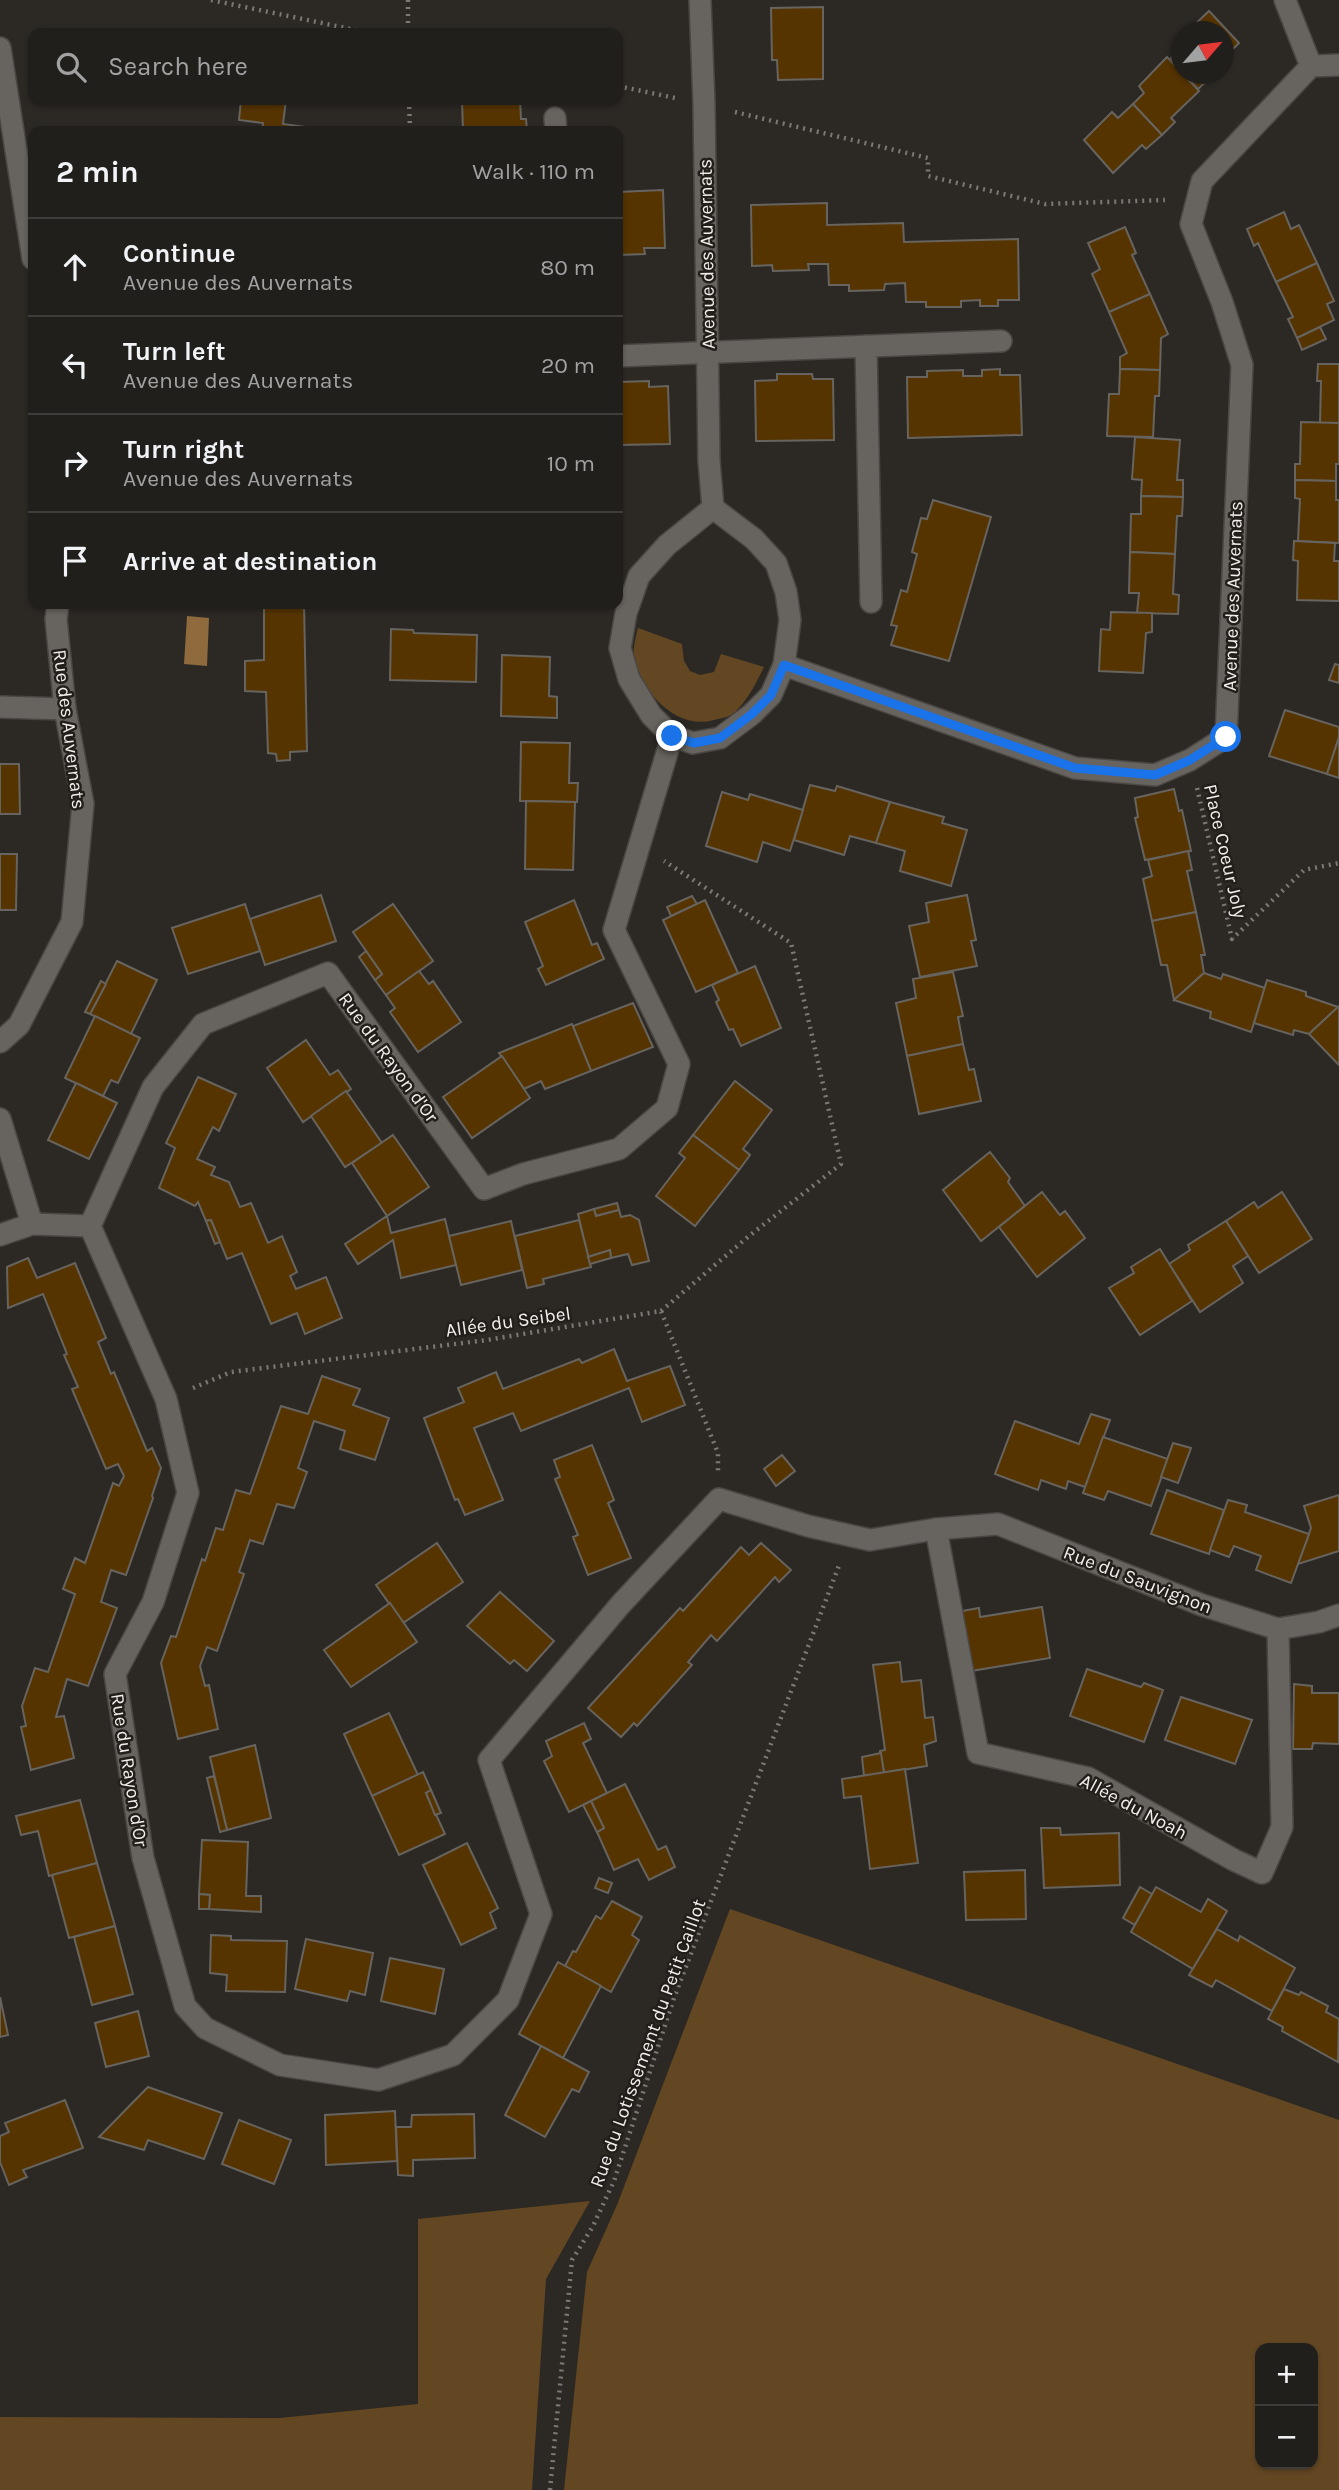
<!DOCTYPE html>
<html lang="en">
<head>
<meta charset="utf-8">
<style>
	:root { --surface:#211f1c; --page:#292725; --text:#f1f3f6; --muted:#a2a2a3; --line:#3e3d3b }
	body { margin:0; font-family:Karla,sans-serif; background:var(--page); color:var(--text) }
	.controls { position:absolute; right:21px; bottom:21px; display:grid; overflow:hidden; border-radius:14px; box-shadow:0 2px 5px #0004 }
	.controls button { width:63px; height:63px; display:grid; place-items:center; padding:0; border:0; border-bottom:2px solid var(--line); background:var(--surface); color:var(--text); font:35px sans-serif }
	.compass { position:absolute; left:1171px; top:21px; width:63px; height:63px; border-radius:50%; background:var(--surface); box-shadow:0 2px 5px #0004; rotate:62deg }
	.stop { position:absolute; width:21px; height:21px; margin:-16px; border:5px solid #1a73e8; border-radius:50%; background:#fff }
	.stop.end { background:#1a73e8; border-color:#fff; box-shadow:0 2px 7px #0008 }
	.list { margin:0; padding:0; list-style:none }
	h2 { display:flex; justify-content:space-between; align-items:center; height:91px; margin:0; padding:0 28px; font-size:30px }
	h2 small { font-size:23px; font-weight:400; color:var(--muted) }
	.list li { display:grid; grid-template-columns:46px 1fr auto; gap:21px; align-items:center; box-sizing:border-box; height:98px; padding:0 28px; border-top:2px solid var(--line) }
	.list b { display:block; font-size:26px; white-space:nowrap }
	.list p { margin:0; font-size:23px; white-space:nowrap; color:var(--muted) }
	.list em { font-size:23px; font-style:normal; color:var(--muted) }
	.icon { flex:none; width:38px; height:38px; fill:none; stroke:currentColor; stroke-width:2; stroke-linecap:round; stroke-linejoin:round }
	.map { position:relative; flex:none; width:1339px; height:2490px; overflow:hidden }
	.search { position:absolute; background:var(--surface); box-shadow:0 2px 5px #0004; left:28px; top:28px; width:595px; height:77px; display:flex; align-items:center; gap:18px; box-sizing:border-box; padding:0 24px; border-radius:14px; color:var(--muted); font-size:26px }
	.panel { position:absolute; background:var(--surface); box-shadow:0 2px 5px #0004; left:28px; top:126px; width:595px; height:483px; border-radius:14px }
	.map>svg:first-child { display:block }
	.green { fill:#634723; fill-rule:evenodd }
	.water { fill:#8e6a3d }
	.building { fill:#553400; stroke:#67635e; stroke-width:2 }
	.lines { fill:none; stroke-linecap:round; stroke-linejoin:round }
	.lane-casing { stroke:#494643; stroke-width:24 }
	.street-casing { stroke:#494643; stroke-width:24 }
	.path { stroke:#7b7875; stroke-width:4.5; stroke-dasharray:2 5; stroke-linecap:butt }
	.lane { stroke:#67635e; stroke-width:21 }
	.street { stroke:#67635e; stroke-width:21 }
	.route { stroke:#1a73e8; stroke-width:9 }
	.labels { text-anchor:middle; stroke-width:5; stroke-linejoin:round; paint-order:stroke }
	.street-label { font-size:19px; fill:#f1eeec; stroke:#221f1b }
</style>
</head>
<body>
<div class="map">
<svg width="1339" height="2490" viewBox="0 0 1339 2490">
	<rect width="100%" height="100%" fill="#2c2925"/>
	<g class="green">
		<path d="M638,628L682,644L684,661L690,671L700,675L714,672L721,654L764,667C756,683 748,700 734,713C730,717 721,718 714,720C676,731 640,691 634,655C633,648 636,636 638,628Z"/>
		<path d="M730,1909L1339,2120V2490H564L587,2272L617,2205ZM1260,2348H1313V2464H1260Z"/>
		<path d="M590,2201L546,2279L532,2490H0V2417L280,2418L418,2404V2219Z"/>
	</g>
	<path class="water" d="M187,616L209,618L207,666L184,664Z"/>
	<g class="building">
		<path d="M823,7V79L778,80L777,60H772L771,8Z"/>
		<path d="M1209,11L1239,43L1224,58V32H1187Z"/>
		<path d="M1182,48V71L1170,59Z"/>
		<path d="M1167,57L1199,91L1171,118L1175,122L1162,135L1133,104L1144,93L1139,86Z"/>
		<path d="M1184,74H1211L1213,75L1198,89Z"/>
		<path d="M241,100H286L283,124L306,127L305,131H262L263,123L239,120Z"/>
		<path d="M520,100L521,119H526L527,131H463L462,101Z"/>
		<path d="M1133,104L1162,135L1146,149L1142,145L1113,173L1084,140L1112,112L1118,118Z"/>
		<path d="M663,190L665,248H644L645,254L618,255V192Z"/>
		<path d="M827,203V225L903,223L904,242L1018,239L1019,300H998V306H980V300L961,301V307H926V302H906L905,283L885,284L884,290L849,291V285H829L828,264H808L809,270L773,271L772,265L752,266L751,205Z"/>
		<path d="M1284,212L1291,229L1299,225L1317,263L1276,282L1258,243L1254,246L1247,229Z"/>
		<path d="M1125,227L1136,253L1132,255L1150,294L1109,312L1092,274L1100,269L1088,243Z"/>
		<path d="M1317,263L1334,301L1327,304L1334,320L1297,338L1288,319L1293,317L1276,282Z"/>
		<path d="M1150,294L1168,334L1161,338L1160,370L1120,369V357L1127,353L1109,312Z"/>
		<path d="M1320,327L1326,339L1302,350L1297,338Z"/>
		<path d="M1318,364H1339V423H1320L1321,381H1317Z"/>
		<path d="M1000,369V375H1020L1022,435L908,438L907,377H927V371L963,370V376H982V370Z"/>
		<path d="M1120,369L1160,370L1159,396H1155L1153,437L1107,436L1109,394H1119Z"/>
		<path d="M777,374H812L813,379H833L834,440L756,441L755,381L777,380Z"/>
		<path d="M649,381V387L668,386L670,444L618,445V382Z"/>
		<path d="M1301,422L1339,423V464H1336V481L1295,480V464H1300Z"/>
		<path d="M1135,437L1180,440L1177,480H1183V497L1141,496L1142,480L1132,479Z"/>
		<path d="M1295,480L1336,481V500H1339V543L1298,541L1300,499L1295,498Z"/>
		<path d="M1141,496L1183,497L1182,516H1177L1175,554L1130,552L1131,514H1141Z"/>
		<path d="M933,500L991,517L949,661L891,645L897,626L891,625L901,590L907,592L917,554L912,552L921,518L927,519Z"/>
		<path d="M1294,541L1335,543L1334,561H1339V601L1297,600L1298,561L1293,560Z"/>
		<path d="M1130,552L1175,554L1173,594L1179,595L1178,614L1137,613L1139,593H1129Z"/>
		<path d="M264,604H304L307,751L290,752V760L277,761L276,754L268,753L266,692L245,691V661L264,660Z"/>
		<path d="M1111,612L1152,613V632L1146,633L1143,673L1099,671L1101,629L1110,630Z"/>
		<path d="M391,629L413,630L414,633L477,635L476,682L390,680Z"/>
		<path d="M502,655L550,657L549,696L557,697V718L501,716Z"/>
		<path d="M1335,664L1339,665V683L1329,680Z"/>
		<path d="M1285,710L1339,727V737L1327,774L1269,756Z"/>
		<path d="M1339,737V778L1327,774Z"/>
		<path d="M521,742L570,743L569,783H578L577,802L520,801Z"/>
		<path d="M0,764H19L20,814H0Z"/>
		<path d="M810,785L835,791L837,786L890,802L876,843L850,836L844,855L794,840Z"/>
		<path d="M1174,789L1179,811L1182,810L1191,851L1145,860L1135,818L1138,817L1135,798Z"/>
		<path d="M722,792L748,800L750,794L803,810L790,851L763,842L757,862L706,846Z"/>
		<path d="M526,801L575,802L573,870L525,869Z"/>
		<path d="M890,802L944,817L942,823L967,830L951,886L900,871L905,851L876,843Z"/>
		<path d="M1188,851L1192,870L1187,871L1196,912L1152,921L1143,879L1152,876L1148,860Z"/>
		<path d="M0,854H17L16,910H0Z"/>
		<path d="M321,895L336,941L265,965L250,919Z"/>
		<path d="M967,895L976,940L971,941L977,966L920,977L909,926L929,922L926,903Z"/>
		<path d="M692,896L697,904L671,916L667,907Z"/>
		<path d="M574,900L592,945L597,943L604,959L546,985L538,969L543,966L525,922Z"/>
		<path d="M705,900L738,973L696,992L663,920Z"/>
		<path d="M245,904L260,951L188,974L172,928Z"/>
		<path d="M393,904L433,961L386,995L375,980L382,974L353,932Z"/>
		<path d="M1196,912L1205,955H1201L1204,973L1174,1000L1167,965H1161L1152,921Z"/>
		<path d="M366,951L382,974L375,980L359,957Z"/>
		<path d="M117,961L157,980L131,1034L90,1014Z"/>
		<path d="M755,966L781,1028L741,1046L733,1029L729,1030L716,1002L719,1000L712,985Z"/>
		<path d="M419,971L429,984L433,981L461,1022L418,1052L390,1012L395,1008L386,995Z"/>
		<path d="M953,972L963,1016L958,1017L963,1044L907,1056L896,1003L916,998L913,979Z"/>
		<path d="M1204,973L1221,979L1223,974L1265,988L1251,1032L1210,1018L1211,1012L1174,1000Z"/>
		<path d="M1267,980L1306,992V996L1338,1007L1309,1034L1294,1030L1293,1035L1254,1023Z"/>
		<path d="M101,981L106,984L90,1014L85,1012Z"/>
		<path d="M633,1003L653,1047L591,1071L573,1026Z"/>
		<path d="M1339,1006V1065L1309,1034Z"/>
		<path d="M95,1016L140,1038L118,1083L111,1080L103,1096L65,1078Z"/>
		<path d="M572,1024L591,1071L545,1089L541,1081L524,1089L499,1053Z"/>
		<path d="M306,1040L330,1075L338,1070L351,1089L303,1122L267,1068Z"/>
		<path d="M963,1044L969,1070L974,1069L981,1101L919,1114L907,1056Z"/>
		<path d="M502,1056L530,1098L472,1138L443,1097Z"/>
		<path d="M198,1077L236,1094L219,1131L213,1127L197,1159L215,1167L211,1175L229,1182L240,1207L251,1203L268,1243L282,1236L297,1272L290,1276L296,1289L326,1277L342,1318L305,1334L297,1313L271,1324L242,1253L227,1259L211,1220L206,1221L198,1202L195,1206L159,1188L175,1148L166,1143Z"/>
		<path d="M735,1081L772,1110L743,1149L750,1155L739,1170L693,1135Z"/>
		<path d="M76,1083L117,1103L89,1159L48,1140Z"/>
		<path d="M346,1091L382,1143L345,1167L311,1116Z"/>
		<path d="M393,1135L429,1187L387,1216L352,1163Z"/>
		<path d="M693,1135L739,1170L695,1226L656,1196L685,1158L679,1153Z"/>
		<path d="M990,1152L1010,1178L1008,1182L1025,1206L981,1241L943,1190Z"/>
		<path d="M1042,1192L1060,1215L1065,1211L1085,1238L1037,1277L999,1227Z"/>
		<path d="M1282,1192L1312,1239L1259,1273L1226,1221L1254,1202L1258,1208Z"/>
		<path d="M617,1203L619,1210L596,1216L594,1209Z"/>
		<path d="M594,1209L596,1216L619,1210L621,1217L630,1215L639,1220L649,1261L632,1265L628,1254L611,1258L610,1250L588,1257L578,1214Z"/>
		<path d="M387,1216L391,1233L445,1219L456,1265L401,1278L393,1240L358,1264L345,1244Z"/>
		<path d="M211,1220L220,1242L215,1244L206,1221Z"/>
		<path d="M579,1220L591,1267L543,1279L544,1284L527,1288L515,1236Z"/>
		<path d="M511,1221L522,1270L461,1285L449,1236Z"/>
		<path d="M1226,1221L1248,1256L1233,1266L1243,1283L1200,1312L1169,1264L1190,1250L1188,1245Z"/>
		<path d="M1160,1249L1192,1301L1140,1335L1109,1288L1134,1273L1131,1267Z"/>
		<path d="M610,1250L611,1258L590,1264L588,1257Z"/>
		<path d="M28,1258L37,1278L75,1263L106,1338L98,1342L111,1374L114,1372L147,1451L152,1448L161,1468L152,1496L153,1498L126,1575L111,1570L101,1602L117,1608L88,1686L67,1679L56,1717L64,1716L74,1758L31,1770L21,1727L26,1726L22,1706L35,1668L48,1672L75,1594L63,1589L75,1558L85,1563L113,1483L119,1486L124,1476L118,1464L106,1469L72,1389L78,1387L64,1355L67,1354L43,1294L8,1308L7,1267Z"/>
		<path d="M614,1349L627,1381L670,1366L685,1405L642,1422L629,1388L521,1431L513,1413L474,1428L503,1500L465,1515L458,1499L455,1500L424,1418L464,1402L458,1388L496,1372L503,1389L579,1359L582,1363Z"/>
		<path d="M322,1376L360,1389L353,1405L389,1418L375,1460L340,1449L345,1431L314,1421L298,1468L307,1472L294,1508L277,1504L263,1544L250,1540L239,1572L244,1574L217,1651L207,1647L200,1666L205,1686L209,1685L218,1729L178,1739L161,1663L171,1636L176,1637L202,1559L205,1561L216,1528L223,1530L236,1490L250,1494L281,1406L308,1414Z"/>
		<path d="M1091,1414L1110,1420L1085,1487L1068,1481L1066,1489L1041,1480L1038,1490L995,1474L1015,1421L1079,1444Z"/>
		<path d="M1103,1437L1168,1459L1151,1506L1108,1491L1104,1500L1083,1493Z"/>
		<path d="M1173,1443L1191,1448L1178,1483L1161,1477Z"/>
		<path d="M592,1445L614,1500L608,1503L631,1558L588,1575L573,1537L578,1535L555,1479L560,1477L554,1460Z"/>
		<path d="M782,1455L795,1471L776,1486L764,1469Z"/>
		<path d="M1167,1490L1224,1510L1209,1554L1151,1534Z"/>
		<path d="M1339,1495V1551L1298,1564L1311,1528L1304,1506Z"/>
		<path d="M1228,1500L1247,1505L1245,1512L1309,1534L1291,1583L1256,1570L1261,1556L1234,1546L1229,1557L1210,1550Z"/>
		<path d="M437,1543L463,1582L403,1623L376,1585Z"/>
		<path d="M761,1543L791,1570L779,1582L775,1577L717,1641L711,1635L688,1662L692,1665L637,1726L634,1723L621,1737L588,1708L680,1608L683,1611L741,1547L749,1555Z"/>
		<path d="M500,1592L554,1641L527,1671L514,1660L510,1664L467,1626Z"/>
		<path d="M390,1603L417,1642L351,1687L324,1650Z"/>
		<path d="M1042,1607L1050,1658L971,1671L962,1611L979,1608L980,1617Z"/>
		<path d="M900,1662L902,1682L921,1680L925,1718L933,1717L936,1741L924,1745L927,1766L884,1773L880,1751L885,1750L873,1665Z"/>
		<path d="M1087,1669L1141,1687L1144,1683L1163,1690L1144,1742L1070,1716Z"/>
		<path d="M1294,1684L1312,1686V1693H1339V1744L1313,1743L1312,1749H1293Z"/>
		<path d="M1181,1697L1252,1720L1235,1764L1165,1740Z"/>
		<path d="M389,1713L418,1775L372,1796L344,1734Z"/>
		<path d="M584,1723L591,1739L583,1743L607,1793L569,1812L544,1761L552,1756L546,1741Z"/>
		<path d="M255,1745L271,1818L227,1830L210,1757Z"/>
		<path d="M881,1753L884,1773L864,1776L862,1757Z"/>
		<path d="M905,1769L918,1863L870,1869L861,1796L844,1798L842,1779Z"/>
		<path d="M423,1772L431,1790L426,1793L445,1834L399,1855L372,1796Z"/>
		<path d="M214,1776L227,1830L220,1832L207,1778Z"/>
		<path d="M625,1784L658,1850L666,1846L675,1867L649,1880L638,1859L614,1870L597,1832L604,1828L591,1801Z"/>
		<path d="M431,1790L441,1813L435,1815L426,1793Z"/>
		<path d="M80,1800L97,1863L49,1876L38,1831L21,1835L16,1816Z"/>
		<path d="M591,1801L604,1828L597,1832L583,1805Z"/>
		<path d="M1041,1828H1060L1061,1835L1119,1833L1120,1885L1044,1888Z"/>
		<path d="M202,1840L248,1842L246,1896H261V1912L209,1909L210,1895L199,1894Z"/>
		<path d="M467,1843L498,1908L490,1913L496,1928L461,1945L423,1865Z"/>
		<path d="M97,1863L115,1926L69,1938L52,1875Z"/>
		<path d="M1025,1870L1026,1919L966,1920L964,1872Z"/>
		<path d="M599,1878L612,1883L608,1893L595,1888Z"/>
		<path d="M1140,1887L1152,1894L1135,1925L1123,1918Z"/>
		<path d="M1156,1887L1201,1912L1208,1899L1227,1911L1193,1969L1131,1932Z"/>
		<path d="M199,1894L210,1895L209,1909H199Z"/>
		<path d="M612,1901L642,1917L632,1935L639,1940L611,1992L565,1966L573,1951L576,1952L596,1916L601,1919Z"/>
		<path d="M115,1926L133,1994L92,2005L74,1937Z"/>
		<path d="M1217,1929L1238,1941L1240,1936L1295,1968L1272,2011L1216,1980L1212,1987L1189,1975Z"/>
		<path d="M211,1935L231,1936V1940L287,1941L285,1992L226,1991L227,1975L210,1973Z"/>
		<path d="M306,1939L373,1953L365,1995L350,1991L347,2001L295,1989Z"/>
		<path d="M390,1958L444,1969L435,2014L381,2001Z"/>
		<path d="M558,1962L601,1986L563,2058L519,2034Z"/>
		<path d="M1284,1989L1299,1995L1301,1992L1328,2006L1326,2012L1339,2019L1338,2062L1282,2031L1283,2027L1268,2019Z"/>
		<path d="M0,1997L8,2035L0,2037Z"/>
		<path d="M138,2011L149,2056L106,2067L95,2023Z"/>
		<path d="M541,2046L589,2072L579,2092L572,2089L545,2137L505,2115Z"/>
		<path d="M148,2087L222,2113L204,2159L148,2140L144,2150L99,2137Z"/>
		<path d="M65,2100L83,2148L23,2170L27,2177L9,2185L0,2162V2136L9,2132L5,2123Z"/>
		<path d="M395,2111L397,2161L326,2165L325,2115Z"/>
		<path d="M474,2114L475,2158L413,2160V2176L398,2175L396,2127H411L412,2115Z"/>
		<path d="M239,2120L291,2140L274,2184L222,2164Z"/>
	</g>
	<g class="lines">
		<g class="lane-casing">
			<g id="lane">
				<path d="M555,118L556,131"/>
				<path d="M866,346L871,602"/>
				<path d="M618,356L1001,341"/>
			</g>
		</g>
		<g class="street-casing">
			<g id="street">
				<path d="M700,0L704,104L709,461L713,508"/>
				<path d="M1285,0L1311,66"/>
				<path d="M0,48L33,259"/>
				<path d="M713,508L754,539L776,563L786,592L790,620L784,665L771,695L752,714L720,738L693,743L672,736L651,715L629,679L620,648L626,613L639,576L667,545Z"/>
				<path d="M784,665L1075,768L1155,775L1190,760L1226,737L1242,365L1222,302L1191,224L1202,181L1311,66L1339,65"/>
				<path d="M0,707L65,709"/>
				<path d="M672,736L614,930L679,1064L667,1108L619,1149L523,1174L484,1189L328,973L203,1024L153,1087L90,1226L166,1399L188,1493L153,1602L115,1674L143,1858L185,2006L205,2028L280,2065L378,2080L453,2055L508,2000L541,1914L489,1760L621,1604L719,1499L808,1526L870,1540L936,1529L998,1524L1202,1605L1278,1629L1319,1622L1339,1615"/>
				<path d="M0,1042L19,1025L72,922L83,804L65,709L56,619L58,604"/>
				<path d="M0,1119L32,1224"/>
				<path d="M0,1235L32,1224L90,1226"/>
				<path d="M936,1529L978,1753L1088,1778L1234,1860L1262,1873L1282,1827L1278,1629"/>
			</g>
		</g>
		<g class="path">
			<path d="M211,0L370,33"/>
			<path d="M408,0V33"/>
			<path d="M618,86L675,98"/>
			<path d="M409,100L410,131"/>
			<path d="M735,112L928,158V176L1045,204L1165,200"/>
			<path d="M1197,788L1232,939L1304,870L1339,863"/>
			<path d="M661,1311L749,1236L841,1164L791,943L664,861"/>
			<path d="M193,1388L231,1372L487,1340L661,1311L718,1453V1471"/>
			<path d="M550,2490L572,2260L593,2226L614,2181L674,1998L840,1563"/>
		</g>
		<use href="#lane" class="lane"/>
		<use href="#street" class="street"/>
	</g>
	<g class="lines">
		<path class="route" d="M672,736L694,743L720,738L752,714L771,695L784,665L1075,768L1155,775L1190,760L1226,737"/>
	</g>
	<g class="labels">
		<g class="street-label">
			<text transform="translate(706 254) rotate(-91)" y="7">Avenue des Auvernats</text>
			<text transform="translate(1232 596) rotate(-88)" y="7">Avenue des Auvernats</text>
			<text transform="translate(70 729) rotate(83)" y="7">Rue des Auvernats</text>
			<text transform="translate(1226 851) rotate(77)" y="7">Place Coeur Joly</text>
			<text transform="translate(389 1057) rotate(54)" y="7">Rue du Rayon d'Or</text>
			<text transform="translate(508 1321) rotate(-8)" y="7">Allée du Seibel</text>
			<text transform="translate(1138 1579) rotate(21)" y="7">Rue du Sauvignon</text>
			<text transform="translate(130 1770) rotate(81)" y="7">Rue du Rayon d'Or</text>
			<text transform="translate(1134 1806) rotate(28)" y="7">Allée du Noah</text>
			<text transform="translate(647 2043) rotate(-70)" y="7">Rue du Lotissement du Petit Caillot</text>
		</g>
	</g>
</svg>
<div class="controls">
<button>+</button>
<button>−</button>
</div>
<svg class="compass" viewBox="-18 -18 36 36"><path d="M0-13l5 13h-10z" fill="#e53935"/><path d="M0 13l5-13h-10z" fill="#a2a2a3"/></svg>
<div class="stop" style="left:1226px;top:737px"></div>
<div class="stop end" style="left:672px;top:736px"></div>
<div class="search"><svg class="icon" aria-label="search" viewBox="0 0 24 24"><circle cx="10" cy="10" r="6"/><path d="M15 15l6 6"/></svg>Search here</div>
<section class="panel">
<h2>2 min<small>Walk · 110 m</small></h2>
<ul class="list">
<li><svg class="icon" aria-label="ahead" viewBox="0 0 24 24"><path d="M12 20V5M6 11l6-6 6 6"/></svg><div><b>Continue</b><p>Avenue des Auvernats</p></div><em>80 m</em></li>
<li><svg class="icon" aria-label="left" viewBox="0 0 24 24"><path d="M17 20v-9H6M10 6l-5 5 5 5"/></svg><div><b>Turn left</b><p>Avenue des Auvernats</p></div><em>20 m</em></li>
<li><svg class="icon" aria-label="right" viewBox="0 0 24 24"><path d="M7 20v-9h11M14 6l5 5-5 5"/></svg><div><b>Turn right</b><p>Avenue des Auvernats</p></div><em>10 m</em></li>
<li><svg class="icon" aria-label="arrive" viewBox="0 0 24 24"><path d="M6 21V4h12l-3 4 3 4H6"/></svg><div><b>Arrive at destination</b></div></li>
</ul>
</section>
</div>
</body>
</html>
